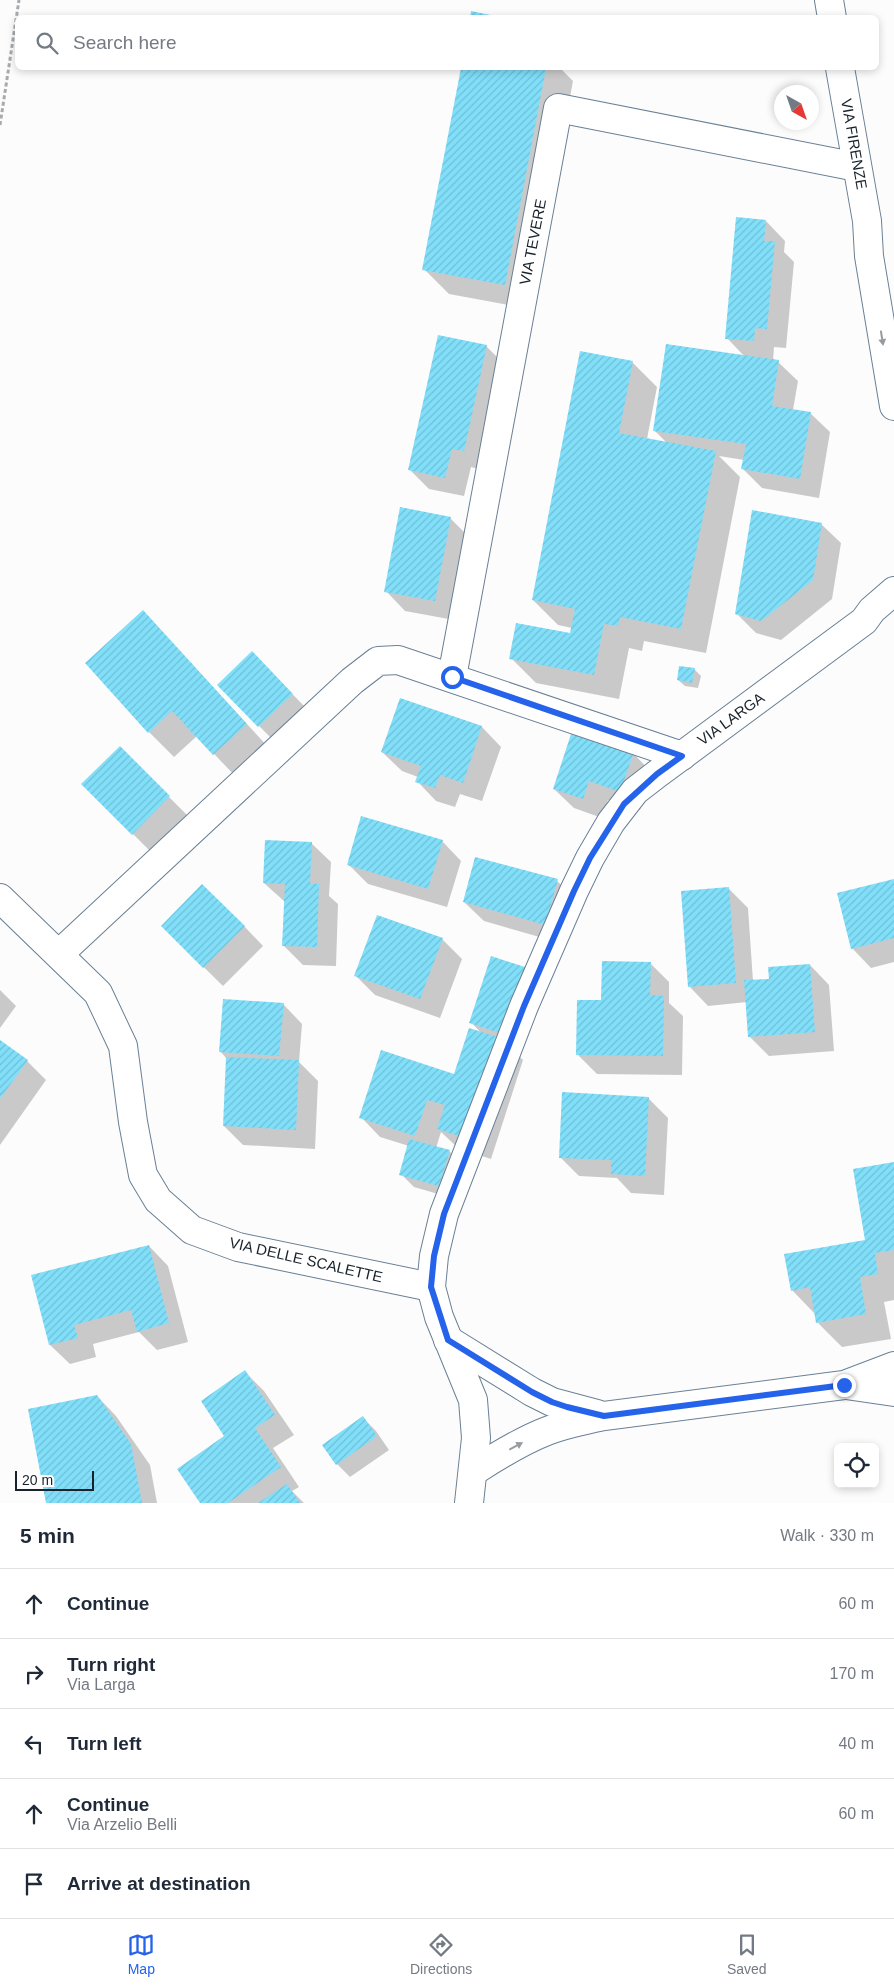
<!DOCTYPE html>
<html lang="en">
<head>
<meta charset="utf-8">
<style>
	:root { --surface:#fff; --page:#f2f2f3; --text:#1f2937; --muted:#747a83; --line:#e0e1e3; --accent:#2563eb }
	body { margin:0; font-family:Helvetica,sans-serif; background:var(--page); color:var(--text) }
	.controls { position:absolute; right:15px; bottom:15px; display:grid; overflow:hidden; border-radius:8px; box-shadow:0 2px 8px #0003 }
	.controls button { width:45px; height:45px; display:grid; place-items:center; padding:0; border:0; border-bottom:1px solid var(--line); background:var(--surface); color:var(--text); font:25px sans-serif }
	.compass { position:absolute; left:774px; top:85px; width:45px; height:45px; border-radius:50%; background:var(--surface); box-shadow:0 2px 8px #0003; rotate:140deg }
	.scale { position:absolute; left:15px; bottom:12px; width:79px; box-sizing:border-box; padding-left:5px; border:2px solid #19222b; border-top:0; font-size:14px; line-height:18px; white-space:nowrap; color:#19222b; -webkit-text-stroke:4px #fff; paint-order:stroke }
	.stop { position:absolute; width:15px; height:15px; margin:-11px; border:4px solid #2563eb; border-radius:50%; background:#fff }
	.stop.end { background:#2563eb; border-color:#fff; box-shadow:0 1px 5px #0008 }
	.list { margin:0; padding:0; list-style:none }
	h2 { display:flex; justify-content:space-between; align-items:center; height:65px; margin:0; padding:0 20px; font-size:21px }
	h2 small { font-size:16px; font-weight:400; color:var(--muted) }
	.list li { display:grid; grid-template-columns:32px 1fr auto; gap:15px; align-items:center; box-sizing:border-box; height:70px; padding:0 20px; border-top:1px solid var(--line) }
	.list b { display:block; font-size:19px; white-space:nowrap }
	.list p { margin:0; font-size:16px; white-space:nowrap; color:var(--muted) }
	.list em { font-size:16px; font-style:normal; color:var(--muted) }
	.icon { flex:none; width:28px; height:28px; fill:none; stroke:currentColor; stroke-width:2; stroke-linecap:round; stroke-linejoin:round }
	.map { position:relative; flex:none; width:894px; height:1503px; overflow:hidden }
	.search { position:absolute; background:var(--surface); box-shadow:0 2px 8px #0003; left:15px; right:15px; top:15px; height:55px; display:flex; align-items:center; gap:12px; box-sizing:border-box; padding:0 18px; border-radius:8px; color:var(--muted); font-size:19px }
	.sheet { height:415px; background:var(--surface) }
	nav { display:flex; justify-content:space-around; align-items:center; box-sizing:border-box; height:70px; border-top:1px solid var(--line); background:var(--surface); font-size:14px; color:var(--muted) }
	nav a { display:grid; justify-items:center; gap:2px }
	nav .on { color:var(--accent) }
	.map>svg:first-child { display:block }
	.shadow { fill:#0003 }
	.building { fill:url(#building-hatch) }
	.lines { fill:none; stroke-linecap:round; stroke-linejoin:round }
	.minor-casing { stroke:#6a8096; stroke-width:30 }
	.path { stroke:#a8abae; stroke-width:3; stroke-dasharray:4 2.5; stroke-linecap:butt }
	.minor { stroke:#fff; stroke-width:28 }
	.oneway { fill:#989ca0 }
	.route { stroke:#2563eb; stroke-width:6 }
	.labels { text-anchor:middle; stroke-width:4.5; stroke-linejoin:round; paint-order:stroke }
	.street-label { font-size:15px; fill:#19222b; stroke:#fff }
</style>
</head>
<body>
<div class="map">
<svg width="894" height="1503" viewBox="0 0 894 1503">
	<defs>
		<pattern id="building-hatch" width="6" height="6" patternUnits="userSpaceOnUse" patternTransform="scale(1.25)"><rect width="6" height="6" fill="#81dffa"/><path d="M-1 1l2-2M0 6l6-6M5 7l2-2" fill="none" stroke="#6fbfd6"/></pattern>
	</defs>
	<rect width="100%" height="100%" fill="#fcfcfc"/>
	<g class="shadow">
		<path d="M462,68H560L573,81L530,309L449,294L424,269Z"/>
		<path d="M766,221L785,241L784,252L794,262L786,348L774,347L773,361L778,362L798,381L793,410L810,413L830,432L819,498L762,488L743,469L744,460L719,456L740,477L706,653L644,641L642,651L629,648L619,699L536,683L511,658L571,635L572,628L558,625L533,600L632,362L657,387L647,439L667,443L654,430L745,357L727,338Z"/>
		<path d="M486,346L506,366L483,470L471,467L464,496L429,489L410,470Z"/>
		<path d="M450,518L469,537L454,620L405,611L386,591Z"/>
		<path d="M821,524L841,543L832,599L781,640L756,633L736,613Z"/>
		<path d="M143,612L271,750L238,779L197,736L174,757L149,732Z"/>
		<path d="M265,666L305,707L272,739L219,685Z"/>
		<path d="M694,669L701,676L698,688L685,686L678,680Z"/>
		<path d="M401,700L482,727L501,747L482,801L460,794L455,807L436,801L417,781L418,777L402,771L382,752Z"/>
		<path d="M120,748L189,817L152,853L83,784Z"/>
		<path d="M633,753L652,773L640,810L608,800L602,818L574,808L554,789Z"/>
		<path d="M442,841L461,861L447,907L368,884L348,864Z"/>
		<path d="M311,843L331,862L329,896L338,904L336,966L303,965L283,945L285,902L264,883Z"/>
		<path d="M894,880V962L871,968L852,948Z"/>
		<path d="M557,881L577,900L564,944L484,921L464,902Z"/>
		<path d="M728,888L748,908L753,981L770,980L810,965L829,985L834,1051L769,1056L750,1037L747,1002L708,1006L689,986Z"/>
		<path d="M162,926H244L263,946L223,986Z"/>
		<path d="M442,939L462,959L440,1018L375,995L356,976Z"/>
		<path d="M492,958L505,1042L523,1060L491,1159L458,1148L441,1132L436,1148L449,1151L462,1164L452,1198L414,1187L401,1174L409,1146L380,1137L361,1117L455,1075L482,1034L471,1022Z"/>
		<path d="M650,963L669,982V1003L683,1016L682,1075L597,1074L577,1054L602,1002Z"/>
		<path d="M0,990L16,1006L0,1028Z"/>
		<path d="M283,1004L302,1024L299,1062L318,1081L315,1149L243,1145L224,1126L227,1059L220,1051Z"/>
		<path d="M0,1042L27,1061L46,1080L0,1145Z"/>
		<path d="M649,1099L668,1118L664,1195L631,1193L617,1178L579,1176L560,1157Z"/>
		<path d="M894,1163V1300L884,1302L891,1339L842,1347L817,1322L815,1314L792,1290L866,1241Z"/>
		<path d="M149,1246L168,1266L188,1342L157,1350L139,1332L93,1344L96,1357L70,1364L50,1345L33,1276Z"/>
		<path d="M245,1372L264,1391L294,1435L273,1448L299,1487L292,1491L304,1503H202L226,1437Z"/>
		<path d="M97,1396L116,1416L150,1465L157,1503H48Z"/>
		<path d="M363,1418L376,1431L389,1450L350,1477L337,1464Z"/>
	</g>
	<g class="building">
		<path d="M471,11L495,16V18H470Z"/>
		<path d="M461,68H546L505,285L422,270Z"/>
		<path d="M736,217L766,220L764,241H775L767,329L755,328L754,341L725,339Z"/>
		<path d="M438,335L487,345L464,451L452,449L445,478L408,470Z"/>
		<path d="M666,344L779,360L772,406L811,412L800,479L741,469L746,444L653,431Z"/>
		<path d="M580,351L633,361L619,433L716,451L681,629L620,617L618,626L604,624L594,675L509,659L516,623L570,633L575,609L532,600Z"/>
		<path d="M400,507L451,517L435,601L384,592Z"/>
		<path d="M752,510L822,523L813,580L761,621L735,614Z"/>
		<path d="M143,610L247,724L213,755L172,711L148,733L85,663Z"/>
		<path d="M252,651L293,694L258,727L217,685Z"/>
		<path d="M679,666L695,668L692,683L677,680Z"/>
		<path d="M400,698L482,726L463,783L440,775L435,788L415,782L421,766L381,752Z"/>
		<path d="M572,731L634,752L620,792L589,781L583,799L553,789Z"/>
		<path d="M120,746L170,796L132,835L81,784Z"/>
		<path d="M361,816L443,840L428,889L347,865Z"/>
		<path d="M265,840L312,842L310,883L319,884L317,947L282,946L285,884L263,883Z"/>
		<path d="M475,857L558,879L545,925L463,902Z"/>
		<path d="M894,879V938L851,949L837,893Z"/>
		<path d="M202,884L245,926L203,968L161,926Z"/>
		<path d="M729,887L736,983L688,987L681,891Z"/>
		<path d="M377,915L443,938L420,999L354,976Z"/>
		<path d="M491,956L528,968L506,1035L469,1023Z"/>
		<path d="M602,961L651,962L650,995L664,996L663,1056L576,1055L577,1000H601Z"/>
		<path d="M810,964L815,1032L748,1037L744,980L769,979L768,967Z"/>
		<path d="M223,999L284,1003L279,1056L219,1052Z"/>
		<path d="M469,1028L504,1039L471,1140L437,1129L445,1105L427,1100L415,1136L359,1118L381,1050L454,1074Z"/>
		<path d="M0,1040L28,1060L0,1099Z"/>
		<path d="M226,1057L299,1060L296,1130L223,1126Z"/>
		<path d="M562,1092L649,1097L645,1176L611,1174V1160L559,1158Z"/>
		<path d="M409,1139L450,1150L439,1186L399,1175Z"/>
		<path d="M894,1162V1250L875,1253L878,1274L860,1277L866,1314L816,1323L810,1287L791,1291L784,1254L865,1240L853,1169Z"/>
		<path d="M149,1245L169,1323L137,1332L131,1310L74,1325L78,1338L49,1345L31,1275Z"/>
		<path d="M245,1370L275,1415L255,1428L281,1467L228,1503H200L177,1469L224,1436L201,1401Z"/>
		<path d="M97,1395L131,1444L142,1503H46L28,1409Z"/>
		<path d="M363,1416L377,1436L336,1465L322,1445Z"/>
		<path d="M287,1484L300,1503H258Z"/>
	</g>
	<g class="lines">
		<g class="minor-casing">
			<g id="minor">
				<path d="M829,0L832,18"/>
				<path d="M840,68L867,221L869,256L894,406"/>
				<path d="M452,677L558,108L857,167"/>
				<path d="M0,898L98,993L123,1046L133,1122L143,1175L158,1200L192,1230L238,1247L431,1287"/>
				<path d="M59,954L352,681L378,661L398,660L682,756"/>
				<path d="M448,1340L532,1392L552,1402L597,1414"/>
				<path d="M846,1385L894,1392"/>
				<path d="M474,1471C497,1456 521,1441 547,1431C565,1424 584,1420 604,1416L844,1385L894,1366"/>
				<path d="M469,1503L476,1438L473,1400L439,1317L431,1287L434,1256L444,1214L524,1006L574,891L590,858L611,822L635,791L657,774L864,621L872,610L894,591"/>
			</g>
		</g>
		<path class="path" d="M0,125L19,0"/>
		<use href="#minor" class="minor"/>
	</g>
	<defs><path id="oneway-solid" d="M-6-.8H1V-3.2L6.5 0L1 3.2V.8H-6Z" transform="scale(1.25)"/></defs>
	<g class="oneway">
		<use href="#oneway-solid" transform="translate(882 338) rotate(81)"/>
		<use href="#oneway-solid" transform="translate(516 1446) rotate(-28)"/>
	</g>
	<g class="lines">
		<path class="route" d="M452,677L682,756L657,774L624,804L590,858L574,891L524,1006L444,1214L434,1256L431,1287L448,1340L532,1392L552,1402L567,1407L604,1416L844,1385"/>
	</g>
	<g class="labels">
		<g class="street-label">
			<text transform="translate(854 144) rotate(80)" y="5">VIA FIRENZE</text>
			<text transform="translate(533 242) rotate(-79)" y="5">VIA TEVERE</text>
			<text transform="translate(731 719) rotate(-36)" y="5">VIA LARGA</text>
			<text transform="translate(306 1260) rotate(13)" y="5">VIA DELLE SCALETTE</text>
		</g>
	</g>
</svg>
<div class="controls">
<button><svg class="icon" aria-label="locate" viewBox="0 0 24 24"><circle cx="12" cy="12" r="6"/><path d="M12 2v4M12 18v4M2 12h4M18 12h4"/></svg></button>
</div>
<svg class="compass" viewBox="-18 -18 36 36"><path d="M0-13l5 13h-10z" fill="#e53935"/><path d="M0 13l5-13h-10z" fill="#747a83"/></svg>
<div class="scale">20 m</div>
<div class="stop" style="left:452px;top:677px"></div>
<div class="stop end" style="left:844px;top:1385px"></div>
<div class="search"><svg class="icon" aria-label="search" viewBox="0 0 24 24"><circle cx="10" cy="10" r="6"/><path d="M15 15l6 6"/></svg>Search here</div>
</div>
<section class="sheet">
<h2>5 min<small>Walk · 330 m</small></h2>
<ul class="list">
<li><svg class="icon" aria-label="ahead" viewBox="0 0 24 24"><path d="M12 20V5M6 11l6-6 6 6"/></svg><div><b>Continue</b></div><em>60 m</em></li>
<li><svg class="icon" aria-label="right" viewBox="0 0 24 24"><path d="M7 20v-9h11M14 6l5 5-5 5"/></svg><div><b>Turn right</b><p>Via Larga</p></div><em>170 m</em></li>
<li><svg class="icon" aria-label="left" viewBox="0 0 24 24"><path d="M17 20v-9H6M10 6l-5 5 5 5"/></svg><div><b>Turn left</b></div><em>40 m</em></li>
<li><svg class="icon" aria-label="ahead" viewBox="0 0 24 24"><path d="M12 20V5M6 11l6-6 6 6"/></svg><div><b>Continue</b><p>Via Arzelio Belli</p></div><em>60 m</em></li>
<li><svg class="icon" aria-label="arrive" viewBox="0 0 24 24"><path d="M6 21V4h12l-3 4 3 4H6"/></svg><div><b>Arrive at destination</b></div></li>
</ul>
</section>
<nav>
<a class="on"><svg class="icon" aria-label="map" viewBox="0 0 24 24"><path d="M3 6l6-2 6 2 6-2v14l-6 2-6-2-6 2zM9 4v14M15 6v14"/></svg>Map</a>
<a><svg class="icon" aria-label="directions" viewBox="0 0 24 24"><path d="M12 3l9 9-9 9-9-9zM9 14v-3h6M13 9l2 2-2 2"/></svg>Directions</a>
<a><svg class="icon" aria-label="saved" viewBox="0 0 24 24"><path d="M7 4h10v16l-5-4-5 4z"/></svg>Saved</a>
</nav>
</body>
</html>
